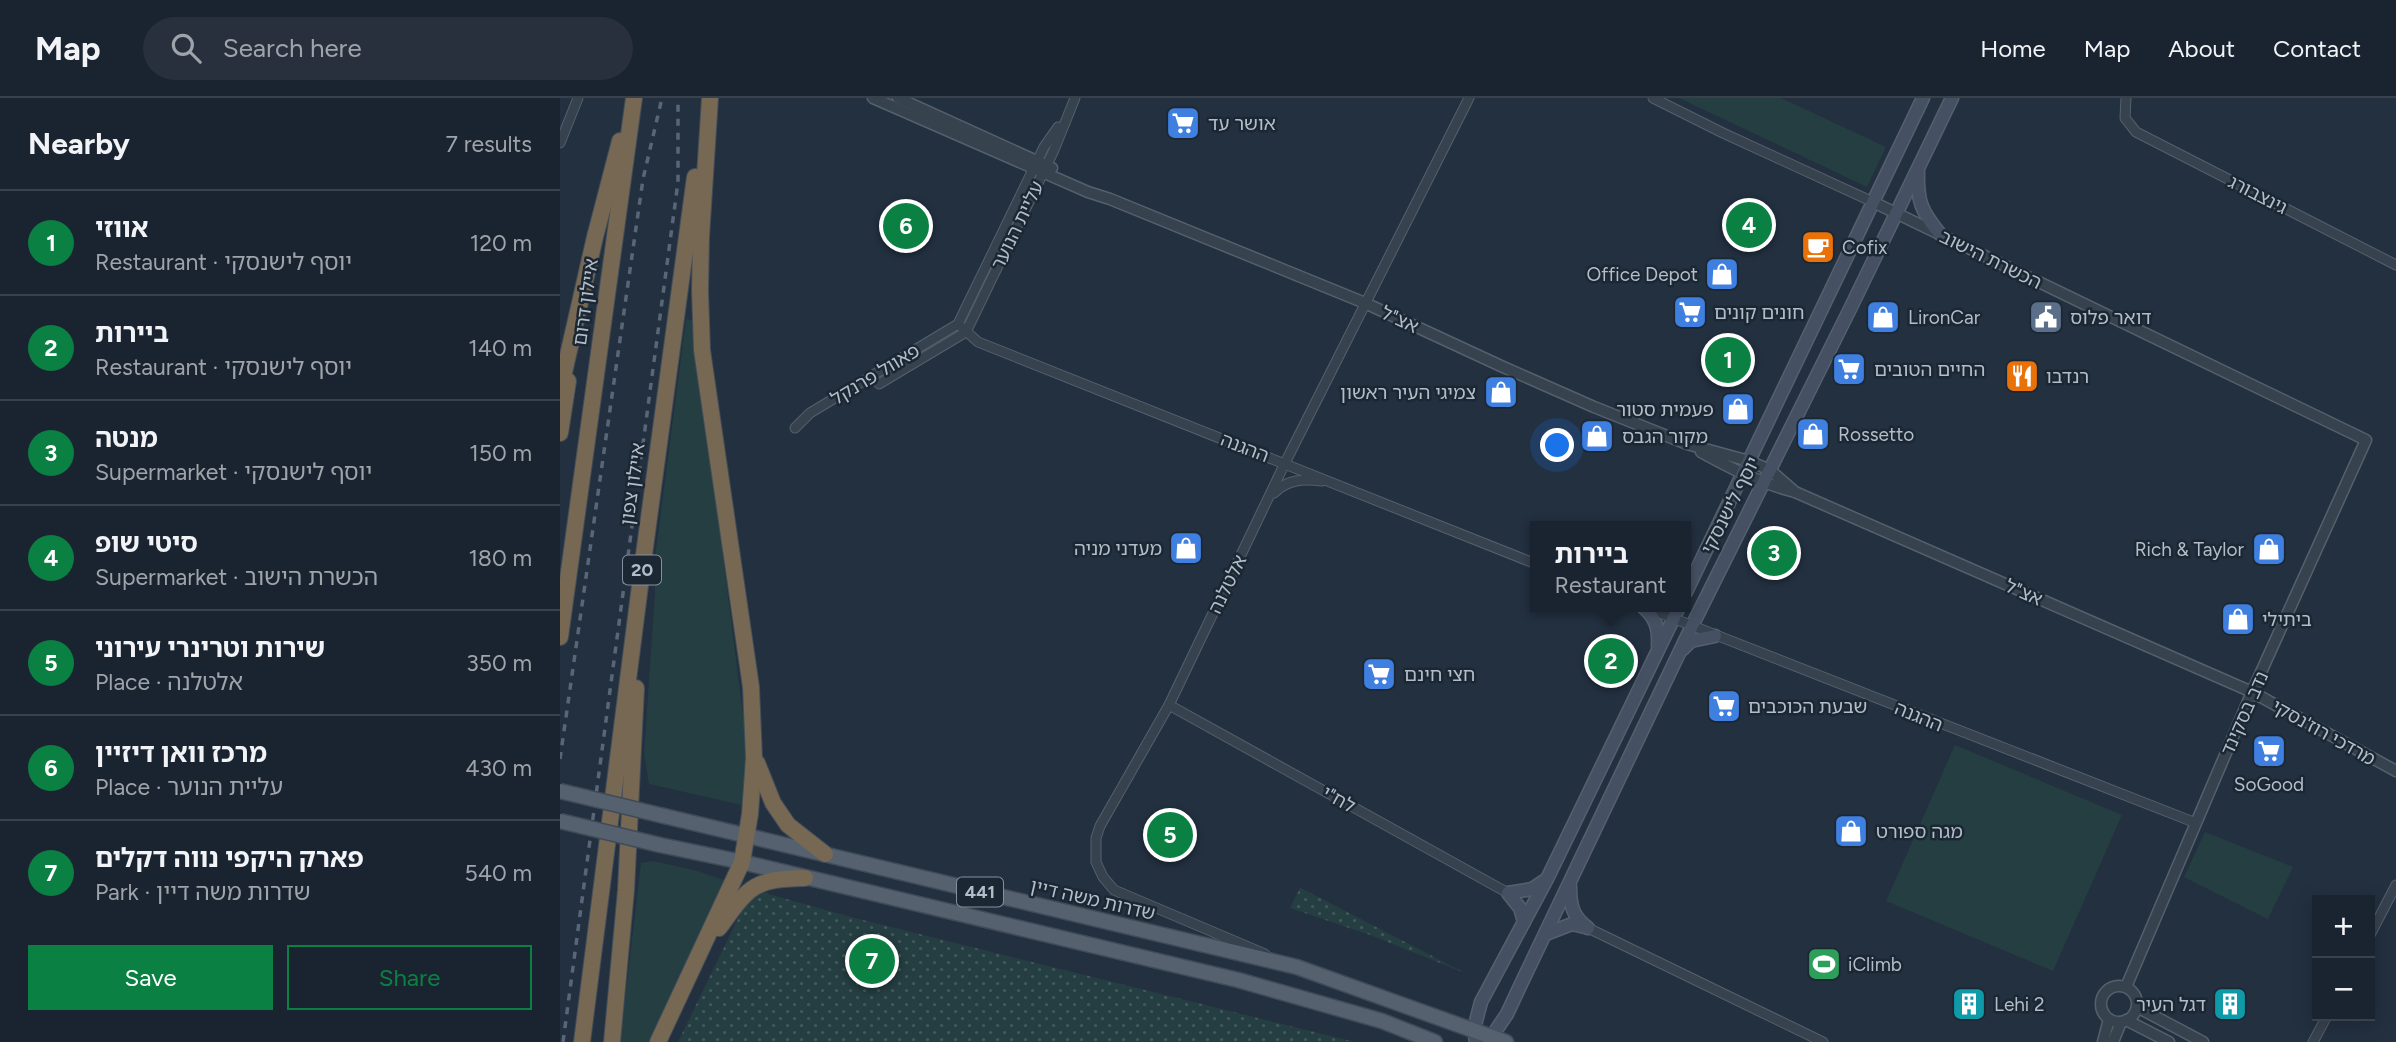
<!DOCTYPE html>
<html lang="en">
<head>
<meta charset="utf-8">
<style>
	:root { --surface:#1a2430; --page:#27303c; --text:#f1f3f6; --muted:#9fa4ab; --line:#38414c; --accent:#0b8043 }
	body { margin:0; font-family:Figtree,"Noto Sans Hebrew",sans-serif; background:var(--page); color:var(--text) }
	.controls { position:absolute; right:21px; bottom:21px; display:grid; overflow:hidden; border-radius:0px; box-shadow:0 4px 18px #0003 }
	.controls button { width:63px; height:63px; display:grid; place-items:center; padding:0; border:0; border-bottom:2px solid var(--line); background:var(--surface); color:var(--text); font:35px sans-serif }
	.you { position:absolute; left:998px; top:348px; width:24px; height:24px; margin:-18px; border:5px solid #fff; border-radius:50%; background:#1a73e8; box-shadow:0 0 0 10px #1a73e833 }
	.badge { display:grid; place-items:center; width:46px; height:46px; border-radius:50%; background:var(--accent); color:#fff; font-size:23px; font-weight:700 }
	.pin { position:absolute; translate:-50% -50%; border:4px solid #fff; box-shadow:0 2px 7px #0006 }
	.popup { position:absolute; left:970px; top:423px; width:161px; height:91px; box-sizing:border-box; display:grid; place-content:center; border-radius:0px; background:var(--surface); filter:drop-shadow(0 2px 5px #0005); font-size:23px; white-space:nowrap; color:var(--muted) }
	.popup b { font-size:26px; color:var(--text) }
	.popup::after { content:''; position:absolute; left:50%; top:100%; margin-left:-14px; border:14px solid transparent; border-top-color:var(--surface) }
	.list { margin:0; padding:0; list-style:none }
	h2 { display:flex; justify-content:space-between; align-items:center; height:91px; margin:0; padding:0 28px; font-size:30px }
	h2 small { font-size:23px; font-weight:400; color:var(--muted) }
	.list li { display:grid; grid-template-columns:46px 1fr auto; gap:21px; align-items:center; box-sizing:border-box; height:105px; padding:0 28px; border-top:2px solid var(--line) }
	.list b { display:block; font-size:26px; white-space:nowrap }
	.list p { margin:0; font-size:23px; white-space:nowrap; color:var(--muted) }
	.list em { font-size:23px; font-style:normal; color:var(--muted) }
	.actions { display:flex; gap:14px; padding:21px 28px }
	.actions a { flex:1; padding:16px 0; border:2px solid var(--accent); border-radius:0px; text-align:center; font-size:24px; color:var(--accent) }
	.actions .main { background:var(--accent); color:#fff }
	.icon { flex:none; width:38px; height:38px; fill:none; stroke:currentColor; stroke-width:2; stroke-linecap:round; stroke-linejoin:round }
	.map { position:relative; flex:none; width:1836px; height:944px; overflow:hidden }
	header { display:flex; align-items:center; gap:42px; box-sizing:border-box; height:98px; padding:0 35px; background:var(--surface); border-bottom:2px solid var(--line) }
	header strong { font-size:33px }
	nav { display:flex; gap:38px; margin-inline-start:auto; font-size:24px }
	.search { width:490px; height:63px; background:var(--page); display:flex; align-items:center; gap:18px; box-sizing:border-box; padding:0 24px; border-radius:38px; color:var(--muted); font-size:26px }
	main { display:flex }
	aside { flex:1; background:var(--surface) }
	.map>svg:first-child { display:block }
	.grass { fill:#253e41 }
	.park { fill:url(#park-dots) }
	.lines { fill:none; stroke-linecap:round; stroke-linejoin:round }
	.minor-casing { stroke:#55606d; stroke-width:11 }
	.tertiary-casing { stroke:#55606d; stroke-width:13 }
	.secondary-casing { stroke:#55606d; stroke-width:15 }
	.primary-casing { stroke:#404b58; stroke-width:17 }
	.motorway-casing { stroke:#424d5a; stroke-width:18 }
	.minor { stroke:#37424f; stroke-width:9 }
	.tertiary { stroke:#37424f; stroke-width:10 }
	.secondary { stroke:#455163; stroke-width:12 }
	.primary { stroke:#55616f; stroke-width:14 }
	.motorway { stroke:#766853; stroke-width:16 }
	.rail { stroke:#596677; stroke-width:3.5; stroke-dasharray:7 7; stroke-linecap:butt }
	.primary-bridge-casing { stroke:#404b58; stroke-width:17; stroke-linecap:butt }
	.primary-bridge { stroke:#55616f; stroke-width:14 }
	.labels { text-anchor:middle; stroke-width:5; stroke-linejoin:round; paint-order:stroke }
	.shield { fill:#1c2734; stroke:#86909d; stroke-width:2 }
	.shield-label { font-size:18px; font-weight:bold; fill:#b3bdca }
	.poi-label { font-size:19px; fill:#b3bdca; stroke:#1c2734; text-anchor:start }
	.street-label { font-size:19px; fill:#b3bdca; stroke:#1c2734 }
</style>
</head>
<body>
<header>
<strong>Map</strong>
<div class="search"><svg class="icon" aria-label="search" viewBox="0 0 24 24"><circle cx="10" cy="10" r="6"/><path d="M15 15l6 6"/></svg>Search here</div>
<nav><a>Home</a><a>Map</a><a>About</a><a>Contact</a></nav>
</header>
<main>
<aside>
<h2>Nearby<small>7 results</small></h2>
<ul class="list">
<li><span class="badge">1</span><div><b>אווזי</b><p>Restaurant · יוסף לישנסקי</p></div><em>120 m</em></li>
<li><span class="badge">2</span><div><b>ביירות</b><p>Restaurant · יוסף לישנסקי</p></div><em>140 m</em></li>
<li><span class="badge">3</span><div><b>מנטה</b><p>Supermarket · יוסף לישנסקי</p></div><em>150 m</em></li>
<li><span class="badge">4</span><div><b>סיטי שופ</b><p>Supermarket · הכשרת הישוב</p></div><em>180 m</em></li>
<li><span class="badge">5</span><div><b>שירות וטרינרי עירוני</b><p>Place · אלטלנה</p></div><em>350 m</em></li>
<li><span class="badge">6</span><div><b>מרכז וואן דיזיין</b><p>Place · עליית הנוער</p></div><em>430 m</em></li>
<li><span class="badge">7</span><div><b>פארק היקפי נווה דקלים</b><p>Park · שדרות משה דיין</p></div><em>540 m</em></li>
</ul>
<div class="actions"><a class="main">Save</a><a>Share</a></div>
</aside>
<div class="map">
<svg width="1836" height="944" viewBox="0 0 1836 944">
	<defs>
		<pattern id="park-dots" width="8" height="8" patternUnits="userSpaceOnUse" patternTransform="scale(1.75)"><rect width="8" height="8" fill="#253e41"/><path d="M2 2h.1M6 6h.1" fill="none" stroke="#42585b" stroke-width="1.8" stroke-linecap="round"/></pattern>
	</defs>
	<rect width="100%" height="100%" fill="#233040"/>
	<g class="grass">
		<path d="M1119,0H1221L1326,49L1307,89Z"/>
		<path d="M126,221L133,222L185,632L186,669L182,707L89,686L84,655L95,495V460Z"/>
		<path d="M1395,647L1562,717L1493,873L1326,803Z"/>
		<path d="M1645,734L1733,769L1708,821L1624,779Z"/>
		<path d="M93,763L134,772L164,782L91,944H60L81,765Z"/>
	</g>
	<g class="park">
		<path d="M740,790H741L905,875L810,837L730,810Z"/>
		<path d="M201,794L291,819L795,944H118L185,806Z"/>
	</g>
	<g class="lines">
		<g class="minor-casing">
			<g id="minor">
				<path d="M1093,0L1163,35L1313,104"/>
				<path d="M1566,0L1565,20L1576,34L1836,167"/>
				<path d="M0,45L18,0"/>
				<path d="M398,226L418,244L976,466"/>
				<path d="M398,226L484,49L498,29"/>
				<path d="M406,234L494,52L515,0"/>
				<path d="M319,286L406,234"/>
				<path d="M235,330L250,315L398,226"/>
				<path d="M714,395C728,381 743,381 762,383"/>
				<path d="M1087,510L1636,725"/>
				<path d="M609,607L948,795"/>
				<path d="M1028,830L1263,944"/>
				<path d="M1810,837L1836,787"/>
				<path d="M705,856L554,792L543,779L536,764V740L540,728L609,607L725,365L909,0"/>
				<path d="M1753,944L1767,918"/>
			</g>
		</g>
		<g class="tertiary-casing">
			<g id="tertiary">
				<path d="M313,0L528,94L550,101L805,205L941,268L1034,309L1127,346L1189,363L1210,372L1235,394"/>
				<path d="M338,0L492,70"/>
				<path d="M1313,104L1806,342L1692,594L1566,889"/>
				<path d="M1141,354C1176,373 1197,384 1235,394L1692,594L1836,673"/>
				<circle cx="1559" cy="906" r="18"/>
				<path d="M1577,909L1643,944"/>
				<path d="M1566,922L1609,944"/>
				<path d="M1543,944L1549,921"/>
				<path d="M1553,944L1561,924"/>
			</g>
		</g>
		<g class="secondary-casing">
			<g id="secondary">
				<path d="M1358,73C1357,103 1361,113 1380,136"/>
				<path d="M1126,494L1363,0"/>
				<path d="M1083,509C1096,520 1099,531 1098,548"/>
				<path d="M1123,551L1131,543L1155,538"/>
				<path d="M1010,788C1010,807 1012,818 1028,830"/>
				<path d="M964,824L960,810L948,795L972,791L984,783"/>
				<path d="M986,836L1012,826L1025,829"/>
				<path d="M916,944L914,931L921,904L987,781L1119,509"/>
				<path d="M928,944L947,916L961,886L1132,528L1291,209L1392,0"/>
			</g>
		</g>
		<g class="primary-casing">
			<g id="primary">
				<path d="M104,718L737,869L946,944"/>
				<path d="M100,747L182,764L678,882L822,923L875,944"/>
			</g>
		</g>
		<g class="motorway-casing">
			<g id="motorway">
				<path d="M0,292L35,139L60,43"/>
				<path d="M0,335L8,283"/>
				<path d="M0,539L74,0"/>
				<path d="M197,665L213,705L228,727L265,756"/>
				<path d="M159,830C189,789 192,781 245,780"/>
				<path d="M22,944L83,464L135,79"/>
				<path d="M52,944L66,792L76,590"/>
				<path d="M98,944L182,764L190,716L194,660L191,589L142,252L140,193L141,139L150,0"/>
			</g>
		</g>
		<use href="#minor" class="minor"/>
		<use href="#tertiary" class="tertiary"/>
		<use href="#secondary" class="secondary"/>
		<use href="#primary" class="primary"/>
		<use href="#motorway" class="motorway"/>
		<g class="rail">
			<path d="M0,661L83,81L102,0"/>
			<path d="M3,944L118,84V0"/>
		</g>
		<g class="primary-bridge-casing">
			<g id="primary-bridge">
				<path d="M0,693L104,718"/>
				<path d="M0,723L100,747"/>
			</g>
		</g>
		<use href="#primary-bridge" class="primary-bridge"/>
	</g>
	<defs>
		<g id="supermarket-square" transform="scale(1.75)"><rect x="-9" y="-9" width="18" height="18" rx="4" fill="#3f7fe0" stroke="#1c2734"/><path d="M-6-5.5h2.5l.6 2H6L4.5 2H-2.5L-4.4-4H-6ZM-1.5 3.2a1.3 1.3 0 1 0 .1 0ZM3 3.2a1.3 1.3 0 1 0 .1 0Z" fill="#fff"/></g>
		<g id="cafe-square" transform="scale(1.75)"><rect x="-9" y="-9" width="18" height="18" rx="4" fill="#e8710a" stroke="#1c2734"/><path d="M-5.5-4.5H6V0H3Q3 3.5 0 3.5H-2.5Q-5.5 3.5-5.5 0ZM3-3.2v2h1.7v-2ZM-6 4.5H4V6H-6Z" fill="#fff"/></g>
		<g id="shop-square" transform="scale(1.75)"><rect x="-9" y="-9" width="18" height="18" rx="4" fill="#3f7fe0" stroke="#1c2734"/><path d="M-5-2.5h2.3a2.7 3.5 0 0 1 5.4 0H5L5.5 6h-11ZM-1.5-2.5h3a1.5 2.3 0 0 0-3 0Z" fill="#fff"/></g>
		<g id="civic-square" transform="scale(1.75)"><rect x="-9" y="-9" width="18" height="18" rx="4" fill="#5c6f8a" stroke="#1c2734"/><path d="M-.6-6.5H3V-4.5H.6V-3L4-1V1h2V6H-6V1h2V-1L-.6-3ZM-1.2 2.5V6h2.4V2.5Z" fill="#fff"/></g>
		<g id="restaurant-square" transform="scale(1.75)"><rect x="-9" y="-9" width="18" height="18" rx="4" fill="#e8710a" stroke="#1c2734"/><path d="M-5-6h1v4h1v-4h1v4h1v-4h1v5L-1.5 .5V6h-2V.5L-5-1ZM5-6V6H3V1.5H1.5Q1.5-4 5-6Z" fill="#fff"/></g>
		<g id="stadium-square" transform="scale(1.75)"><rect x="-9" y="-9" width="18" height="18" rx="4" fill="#2e9e5b" stroke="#1c2734"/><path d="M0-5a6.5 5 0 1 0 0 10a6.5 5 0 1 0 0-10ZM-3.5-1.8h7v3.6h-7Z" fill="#fff"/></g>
		<g id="building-square" transform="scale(1.75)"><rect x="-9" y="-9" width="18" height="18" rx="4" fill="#0f9aa8" stroke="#1c2734"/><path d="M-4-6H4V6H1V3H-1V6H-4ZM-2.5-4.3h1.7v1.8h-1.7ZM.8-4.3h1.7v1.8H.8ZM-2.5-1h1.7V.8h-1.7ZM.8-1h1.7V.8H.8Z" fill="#fff"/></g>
	</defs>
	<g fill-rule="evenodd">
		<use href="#supermarket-square" x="623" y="25"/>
		<use href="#cafe-square" x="1258" y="149"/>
		<use href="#shop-square" x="1162" y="176"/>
		<use href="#supermarket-square" x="1130" y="214"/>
		<use href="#shop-square" x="1323" y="219"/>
		<use href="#civic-square" x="1486" y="219"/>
		<use href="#supermarket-square" x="1289" y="271"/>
		<use href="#restaurant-square" x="1462" y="278"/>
		<use href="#shop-square" x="941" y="294"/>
		<use href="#shop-square" x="1178" y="311"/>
		<use href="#shop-square" x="1253" y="336"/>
		<use href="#shop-square" x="1037" y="338"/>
		<use href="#shop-square" x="626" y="450"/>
		<use href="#shop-square" x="1709" y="451"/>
		<use href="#shop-square" x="1678" y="521"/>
		<use href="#supermarket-square" x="819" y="576"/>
		<use href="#supermarket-square" x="1164" y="608"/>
		<use href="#supermarket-square" x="1709" y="653"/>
		<use href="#shop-square" x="1291" y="733"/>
		<use href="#stadium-square" x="1264" y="866"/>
		<use href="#building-square" x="1409" y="906"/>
		<use href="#building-square" x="1670" y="906"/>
	</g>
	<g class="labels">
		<g class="shield">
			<rect x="63" y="457.5" width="38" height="29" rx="5"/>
			<rect x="397" y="779.5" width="46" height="29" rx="5"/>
		</g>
		<g class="shield-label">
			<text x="82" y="478">20</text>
			<text x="420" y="800">441</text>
		</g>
		<g class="poi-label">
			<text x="648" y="32">אושר עד</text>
			<text x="1282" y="156">Cofix</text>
			<text x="1138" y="183" text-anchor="end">Office Depot</text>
			<text x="1154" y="221">חונים קונים</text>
			<text x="1348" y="226">LironCar</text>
			<text x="1510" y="226">דואר פלוס</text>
			<text x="1314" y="278">החיים הטובים</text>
			<text x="1486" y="285">רנדבו</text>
			<text x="916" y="301" text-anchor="end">צמיגי העיר ראשון</text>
			<text x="1154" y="318" text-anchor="end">פעמית סטור</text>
			<text x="1278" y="343">Rossetto</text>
			<text x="1062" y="345">מקור הגבס</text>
			<text x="602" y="457" text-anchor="end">מעדני מניה</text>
			<text x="1684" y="458" text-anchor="end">Rich &amp; Taylor</text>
			<text x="1702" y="528">ביתילי</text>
			<text x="844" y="583">חצי חינם</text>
			<text x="1188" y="615">שבעת הכוכבים</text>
			<text x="1709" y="693" text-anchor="middle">SoGood</text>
			<text x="1316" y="740">מגה ספורט</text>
			<text x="1288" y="873">iClimb</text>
			<text x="1434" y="913">Lehi 2</text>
			<text x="1646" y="913" text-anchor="end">דגל העיר</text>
		</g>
		<g class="street-label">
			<text transform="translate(1698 96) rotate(27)" y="7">גינצבורג</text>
			<text transform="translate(457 127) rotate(-64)" y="7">עליית הנוער</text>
			<text transform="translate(1431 161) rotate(26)" y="7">הכשרת הישוב</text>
			<text transform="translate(25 204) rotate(-82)" y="7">איילון דרום</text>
			<text transform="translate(840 221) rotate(25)" y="7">אצ"ל</text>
			<text transform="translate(315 276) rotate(-31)" y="7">פאוול פרנקל</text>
			<text transform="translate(685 349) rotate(21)" y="7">ההגנה</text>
			<text transform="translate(72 386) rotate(-82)" y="7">איילון צפון</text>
			<text transform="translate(1170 407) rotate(-63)" y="7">יוסף לישנסקי</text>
			<text transform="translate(667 486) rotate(-64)" y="7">אלטלנה</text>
			<text transform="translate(1464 494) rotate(24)" y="7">אצ"ל</text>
			<text transform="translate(1684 615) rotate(-66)" y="7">נדב בסקינד</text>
			<text transform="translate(1359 618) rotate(22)" y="7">ההגנה</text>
			<text transform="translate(1764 634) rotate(29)" y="7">מרדכי רוז'נסקי</text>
			<text transform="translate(779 701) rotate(29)" y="7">לח"י</text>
			<text transform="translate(533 801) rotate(13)" y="7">שדרות משה דיין</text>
		</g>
	</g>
</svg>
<div class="controls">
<button>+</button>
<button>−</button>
</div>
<div class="you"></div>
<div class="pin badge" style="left:1168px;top:262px">1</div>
<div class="pin badge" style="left:1051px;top:563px">2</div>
<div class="popup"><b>ביירות</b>Restaurant</div>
<div class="pin badge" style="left:1214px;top:455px">3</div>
<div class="pin badge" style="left:1189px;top:127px">4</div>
<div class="pin badge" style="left:610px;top:737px">5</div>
<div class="pin badge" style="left:346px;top:128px">6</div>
<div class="pin badge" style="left:312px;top:863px">7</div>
</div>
</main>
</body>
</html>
